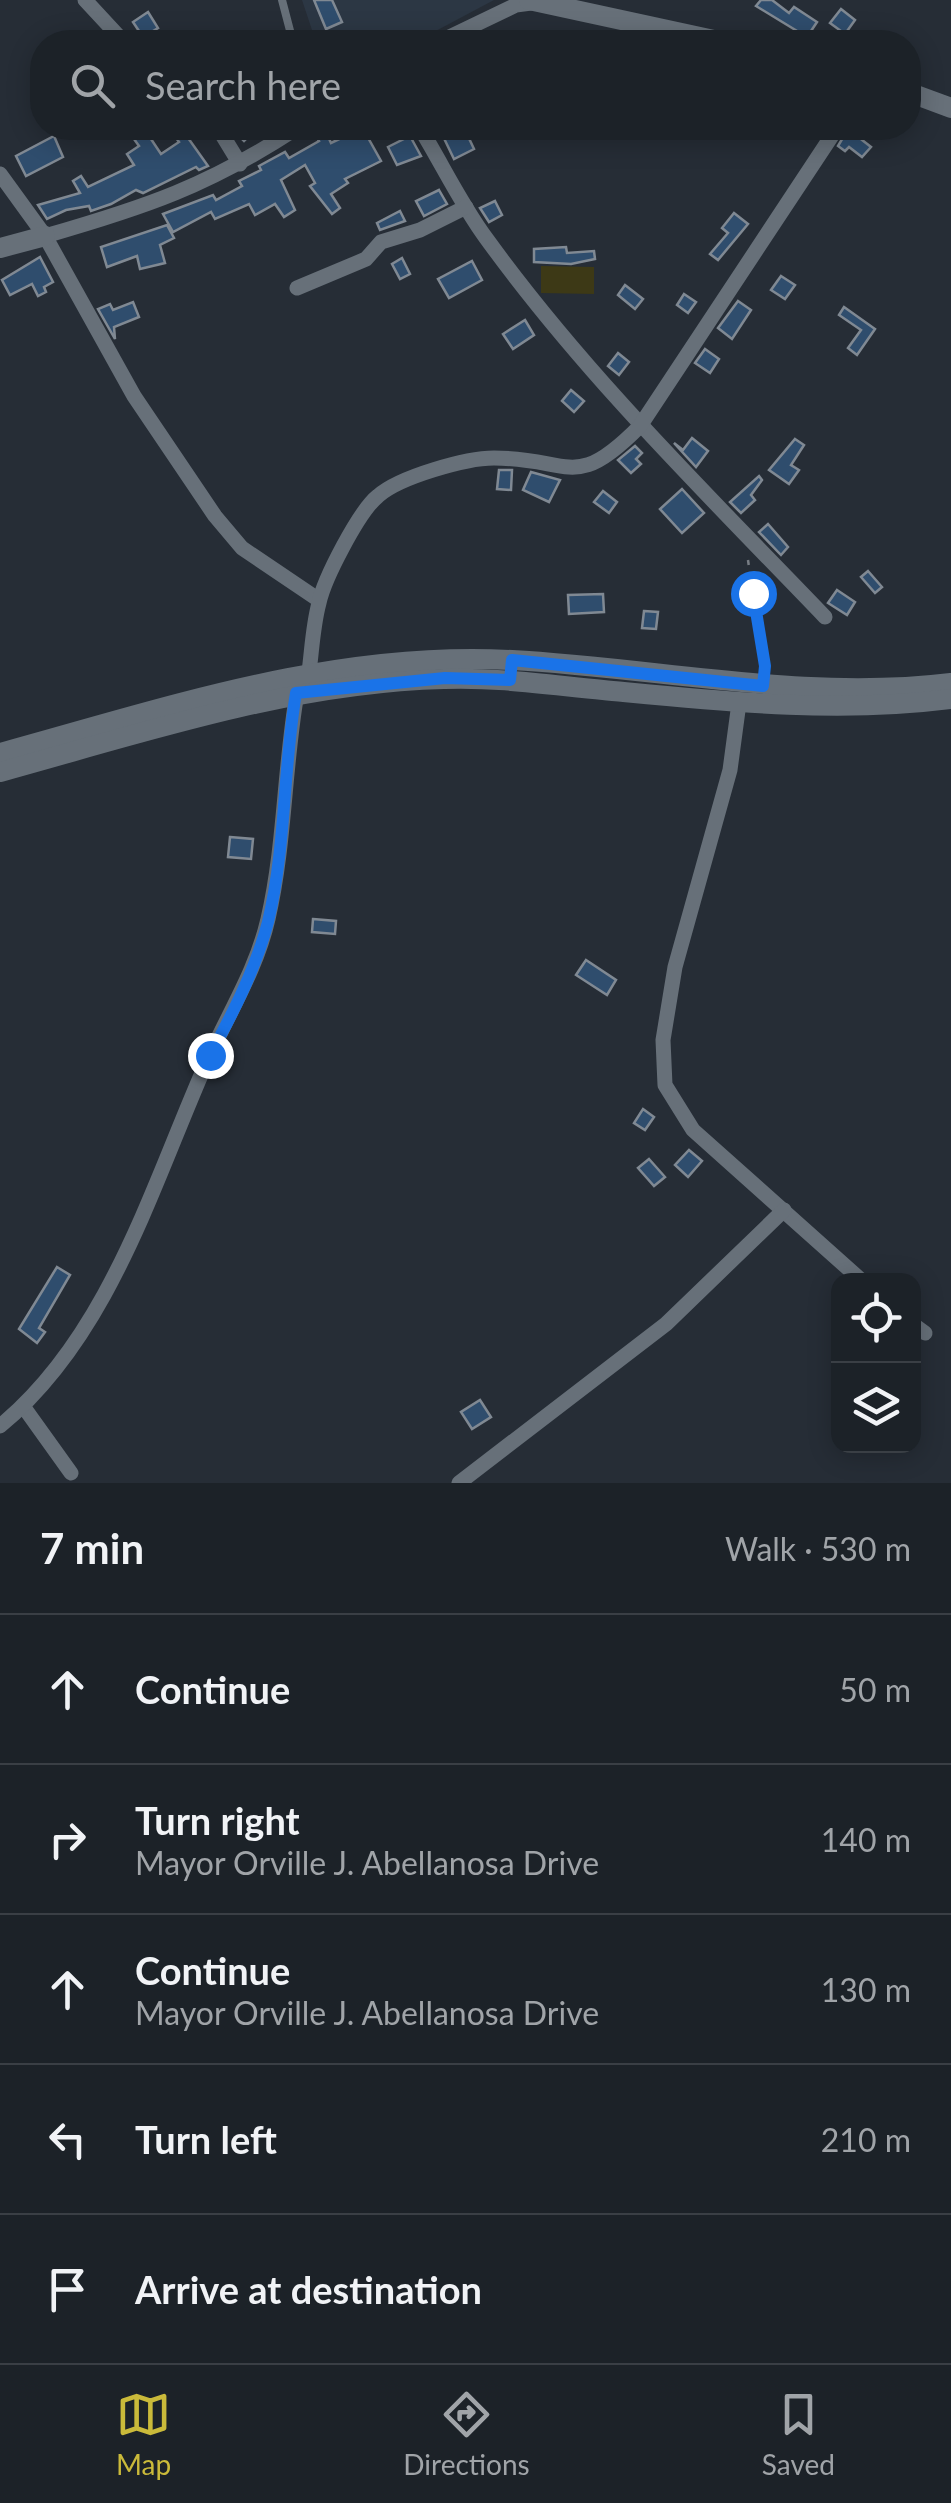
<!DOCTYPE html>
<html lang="en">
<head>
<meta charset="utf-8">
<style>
	:root { --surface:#1c2228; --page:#292f34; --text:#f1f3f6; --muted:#a0a4a8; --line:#3a3f45; --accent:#caba3a }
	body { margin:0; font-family:Lato,sans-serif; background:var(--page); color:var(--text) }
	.controls { position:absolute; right:30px; bottom:30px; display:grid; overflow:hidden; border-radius:20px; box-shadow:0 5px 25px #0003 }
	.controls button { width:90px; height:90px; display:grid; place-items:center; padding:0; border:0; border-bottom:2px solid var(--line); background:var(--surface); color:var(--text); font:50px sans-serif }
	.stop { position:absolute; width:30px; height:30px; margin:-22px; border:8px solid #1a73e8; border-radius:50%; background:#fff }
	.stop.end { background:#1a73e8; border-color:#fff; box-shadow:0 2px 10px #0008 }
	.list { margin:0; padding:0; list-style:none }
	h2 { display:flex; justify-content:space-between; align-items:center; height:130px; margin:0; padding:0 40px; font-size:42px }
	h2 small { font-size:32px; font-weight:400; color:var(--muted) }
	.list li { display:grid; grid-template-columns:65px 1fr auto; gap:30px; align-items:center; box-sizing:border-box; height:150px; padding:0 40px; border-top:2px solid var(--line) }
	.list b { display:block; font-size:38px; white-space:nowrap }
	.list p { margin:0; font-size:32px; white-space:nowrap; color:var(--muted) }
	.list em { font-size:32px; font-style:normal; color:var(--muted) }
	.icon { flex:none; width:55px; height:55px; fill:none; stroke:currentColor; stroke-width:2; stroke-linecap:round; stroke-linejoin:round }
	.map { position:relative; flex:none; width:951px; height:1483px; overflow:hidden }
	.search { position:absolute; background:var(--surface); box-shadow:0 5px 25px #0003; left:30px; right:30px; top:30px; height:110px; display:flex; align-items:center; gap:25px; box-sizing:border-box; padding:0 35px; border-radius:40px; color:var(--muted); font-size:38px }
	.sheet { height:880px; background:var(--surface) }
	nav { display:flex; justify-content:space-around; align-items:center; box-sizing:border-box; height:140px; border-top:2px solid var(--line); background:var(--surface); font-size:28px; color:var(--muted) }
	nav a { display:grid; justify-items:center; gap:5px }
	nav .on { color:var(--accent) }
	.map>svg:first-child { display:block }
	.built { fill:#2c3744 }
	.green { fill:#3d3916 }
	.building { fill:#2f4d6d; stroke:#808993; stroke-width:2.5 }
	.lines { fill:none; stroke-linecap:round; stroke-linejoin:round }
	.path { stroke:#777d84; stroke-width:2.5; stroke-dasharray:5 8; stroke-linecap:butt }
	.lane { stroke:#677079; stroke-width:8 }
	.street { stroke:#677079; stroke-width:15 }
	.secondary { stroke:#677079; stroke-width:20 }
	.route { stroke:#1a73e8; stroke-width:12 }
</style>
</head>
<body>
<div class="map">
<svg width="951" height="1483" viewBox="0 0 951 1483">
	<rect width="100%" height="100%" fill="#262d36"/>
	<path class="built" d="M302,0H494L415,42H316Z"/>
	<path class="green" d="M541,266L594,267V294L541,293Z"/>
	<g class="building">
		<path d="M314,0H332L342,22L326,29Z"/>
		<path d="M761,0H772L789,13L794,7L817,22L807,37L756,6Z"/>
		<path d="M841,9L855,20L845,34L830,23Z"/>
		<path d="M148,12L158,28L143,37L133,22Z"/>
		<path d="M137,128H168L151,139L161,154L179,142L169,128H181L208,166L199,170L196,167L143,193L136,190L111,204L91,211L89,206L66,210L47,219L38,205L80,193L73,181L81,176L88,187L134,165L127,154L139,146L129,132Z"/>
		<path d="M231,128H257L244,141Z"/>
		<path d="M344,128H379L366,134L381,161L345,179L348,183L331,194L340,208L332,214L310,186L315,183L305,165L281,180L295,210L284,217L275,204L255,215L249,204L215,219L211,212L173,232L163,214L213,195L216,200L242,186L239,181L261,170L259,166L285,152L289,158L319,141L316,136L326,132L331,143L348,135Z"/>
		<path d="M439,128L465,130L474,149L454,159Z"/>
		<path d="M848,129L871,147L862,157L849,147L845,151L838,146Z"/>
		<path d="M54,136L63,157L26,176L16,156Z"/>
		<path d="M410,136L421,156L397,165L388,147Z"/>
		<path d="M439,190L447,204L424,216L416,201Z"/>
		<path d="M495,201L502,215L489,222L480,208Z"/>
		<path d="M400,211L405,221L380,230L377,223Z"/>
		<path d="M734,213L748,224L718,260L710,254L728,233L722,228Z"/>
		<path d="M167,225L174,238L160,245L165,263L140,269L137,256L107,267L101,247Z"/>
		<path d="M566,247L567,253L594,251L595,259L571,264L534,262V249Z"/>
		<path d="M40,257L53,282L44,287L46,292L38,296L32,284L10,295L2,280Z"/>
		<path d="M402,258L410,274L400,279L392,264Z"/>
		<path d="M472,261L482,280L449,298L438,279Z"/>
		<path d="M781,276L795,285L785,299L771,290Z"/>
		<path d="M625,285L643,299L635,309L618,295Z"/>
		<path d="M684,294L696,302L688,313L677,305Z"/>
		<path d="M738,301L751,310L732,339L718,328Z"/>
		<path d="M133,302L139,317L114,327L115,339L98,309L110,304L113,310Z"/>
		<path d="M844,307L875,329L857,355L848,348L861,330L839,315Z"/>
		<path d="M525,320L534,335L513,349L503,334Z"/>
		<path d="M705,349L719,359L710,373L695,363Z"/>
		<path d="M618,353L629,362L619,375L608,366Z"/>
		<path d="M571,390L584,401L574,412L562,401Z"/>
		<path d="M692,438L708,451L696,467L674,443L683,450Z"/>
		<path d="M795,439L804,445L791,465L799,470L789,484L769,470Z"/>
		<path d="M635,446L642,453L636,459L641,464L631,473L618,460Z"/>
		<path d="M499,470H512L511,490L497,489Z"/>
		<path d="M531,472L560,480L549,502L523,490Z"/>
		<path d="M759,476L762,480L751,495L755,500L741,513L730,502Z"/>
		<path d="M682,489L704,513L682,533L660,509Z"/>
		<path d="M603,491L617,502L609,513L594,502Z"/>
		<path d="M768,524L788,547L781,555L759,532Z"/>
		<path d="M868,571L882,587L875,593L861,577Z"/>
		<path d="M837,590L855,602L847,615L828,603Z"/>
		<path d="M603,594L604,612L569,614L568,595Z"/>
		<path d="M644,611L658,612L656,629L642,628Z"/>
		<path d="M230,837L253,839L251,859L228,857Z"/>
		<path d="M313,919L336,921L335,934L312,932Z"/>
		<path d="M586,960L616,980L607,995L576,975Z"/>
		<path d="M643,1109L654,1117L645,1130L634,1123Z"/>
		<path d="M689,1150L702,1161L688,1177L675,1165Z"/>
		<path d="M649,1159L665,1177L654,1186L638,1168Z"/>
		<path d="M57,1267L70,1275L39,1328L45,1332L37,1343L19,1329Z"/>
		<path d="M480,1400L491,1417L472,1429L461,1412Z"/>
	</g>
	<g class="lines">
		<path class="path" d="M748,560L764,670"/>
		<path class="lane" d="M282,0L293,42"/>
		<g class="street">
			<path d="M85,0L124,42"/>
			<path d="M439,42L516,5L531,3"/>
			<path d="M218,128L240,164"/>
			<path d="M420,128C442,164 461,204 486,238C586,376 708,495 825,617"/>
			<path d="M0,174L45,236L134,396L215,516L242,548L319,600"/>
			<path d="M45,236C146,207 208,186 297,128"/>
			<path d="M297,288L366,259L381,242L420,230L466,207"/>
			<path d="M309,672C312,649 313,625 319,603C324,579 359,511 378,496C399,477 466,458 494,458C572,458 574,493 640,426L837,128"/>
			<path d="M739,703L730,770L675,967L663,1040L665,1085L693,1130L861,1280"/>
			<path d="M914,1325L925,1333"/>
			<path d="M23,1406L71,1473"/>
			<path d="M0,1426C108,1337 151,1189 205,1066C226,1017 256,972 268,919C285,845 284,768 297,693"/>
			<path d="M459,1483L666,1324L784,1210"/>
		</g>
		<g class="secondary">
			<path d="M529,0L723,42"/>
			<path d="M908,92L951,108"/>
			<path d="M0,248L45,236"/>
			<path d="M0,753C168,707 335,650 512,660C660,668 803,701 951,683"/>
			<path d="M0,772C146,732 291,683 444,679C497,677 550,685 603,690C719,701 835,714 951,699"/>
		</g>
	</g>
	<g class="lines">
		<path class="route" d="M210,1055C233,1013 256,968 268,922C286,847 283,769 296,693L445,678L510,680L512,660L763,686L765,666L753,593"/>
	</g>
</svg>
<div class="controls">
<button><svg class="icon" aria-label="locate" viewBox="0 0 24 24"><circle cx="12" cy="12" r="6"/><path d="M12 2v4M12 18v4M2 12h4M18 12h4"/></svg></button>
<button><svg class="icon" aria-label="layers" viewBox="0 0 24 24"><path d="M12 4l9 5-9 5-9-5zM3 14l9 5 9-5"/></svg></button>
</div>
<div class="stop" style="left:753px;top:593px"></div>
<div class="stop end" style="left:210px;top:1055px"></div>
<div class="search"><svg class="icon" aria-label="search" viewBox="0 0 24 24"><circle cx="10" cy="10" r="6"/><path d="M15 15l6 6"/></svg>Search here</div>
</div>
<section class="sheet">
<h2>7 min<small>Walk · 530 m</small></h2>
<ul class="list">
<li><svg class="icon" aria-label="ahead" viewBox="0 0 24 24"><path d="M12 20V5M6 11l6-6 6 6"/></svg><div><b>Continue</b></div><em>50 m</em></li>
<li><svg class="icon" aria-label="right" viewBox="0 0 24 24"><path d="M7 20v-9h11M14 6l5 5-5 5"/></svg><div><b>Turn right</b><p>Mayor Orville J. Abellanosa Drive</p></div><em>140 m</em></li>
<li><svg class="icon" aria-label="ahead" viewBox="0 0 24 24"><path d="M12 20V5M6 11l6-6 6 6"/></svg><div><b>Continue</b><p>Mayor Orville J. Abellanosa Drive</p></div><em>130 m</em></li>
<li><svg class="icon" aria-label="left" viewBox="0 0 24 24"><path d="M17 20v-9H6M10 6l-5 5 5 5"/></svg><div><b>Turn left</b></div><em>210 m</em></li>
<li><svg class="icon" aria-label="arrive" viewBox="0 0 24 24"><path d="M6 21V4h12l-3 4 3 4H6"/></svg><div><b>Arrive at destination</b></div></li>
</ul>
</section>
<nav>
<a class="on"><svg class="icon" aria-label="map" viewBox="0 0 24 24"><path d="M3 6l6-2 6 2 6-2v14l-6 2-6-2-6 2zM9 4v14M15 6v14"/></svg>Map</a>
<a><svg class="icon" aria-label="directions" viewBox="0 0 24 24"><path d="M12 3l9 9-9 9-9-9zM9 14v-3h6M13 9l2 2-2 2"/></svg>Directions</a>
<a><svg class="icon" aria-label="saved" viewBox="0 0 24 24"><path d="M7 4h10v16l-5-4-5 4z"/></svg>Saved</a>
</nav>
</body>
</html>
